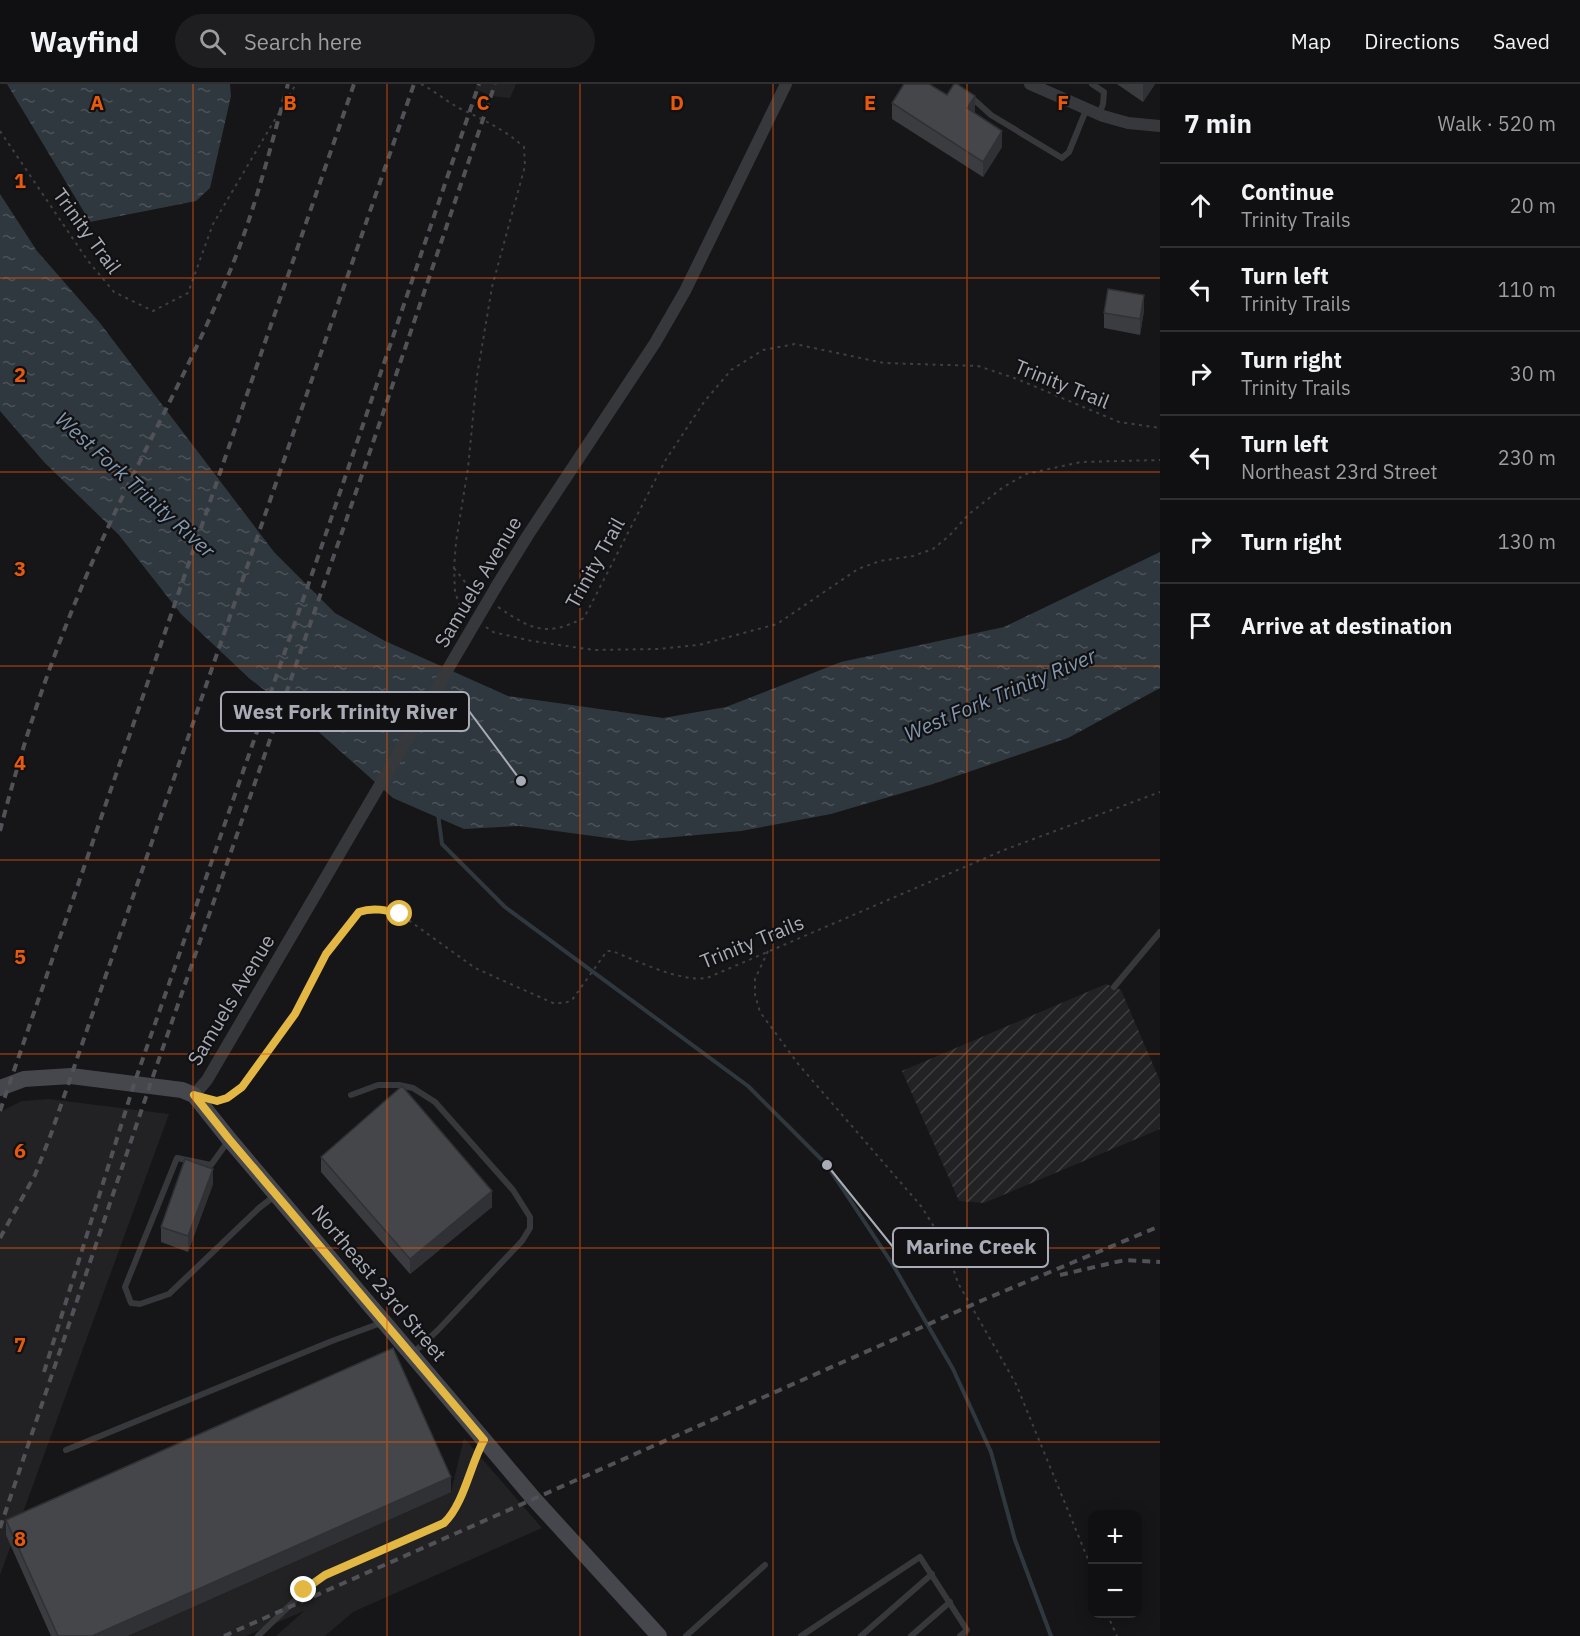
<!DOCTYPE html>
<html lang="en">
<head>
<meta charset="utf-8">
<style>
	:root { --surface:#101012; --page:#1e1e20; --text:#f1f3f6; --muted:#9c9d9f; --line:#303032 }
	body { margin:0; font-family:"IBM Plex Sans",sans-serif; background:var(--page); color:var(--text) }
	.controls { position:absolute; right:18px; bottom:18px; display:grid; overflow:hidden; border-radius:12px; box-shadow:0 3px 15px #0003 }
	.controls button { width:54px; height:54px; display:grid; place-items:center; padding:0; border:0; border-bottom:2px solid var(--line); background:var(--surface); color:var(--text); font:30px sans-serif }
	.stop { position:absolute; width:18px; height:18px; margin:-14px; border:4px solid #e2b744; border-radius:50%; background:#fff }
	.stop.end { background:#e2b744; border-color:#fff; box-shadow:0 2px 6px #0008 }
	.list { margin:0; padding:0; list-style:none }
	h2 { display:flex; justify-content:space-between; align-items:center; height:78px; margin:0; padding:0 24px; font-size:26px }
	h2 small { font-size:20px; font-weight:400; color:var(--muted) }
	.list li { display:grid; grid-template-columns:39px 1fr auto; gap:18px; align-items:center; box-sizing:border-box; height:84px; padding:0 24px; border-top:2px solid var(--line) }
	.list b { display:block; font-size:22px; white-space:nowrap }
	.list p { margin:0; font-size:20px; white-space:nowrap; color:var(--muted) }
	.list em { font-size:20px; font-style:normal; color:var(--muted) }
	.icon { flex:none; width:33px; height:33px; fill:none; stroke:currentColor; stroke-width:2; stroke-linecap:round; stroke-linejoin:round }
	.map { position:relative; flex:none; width:1160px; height:1552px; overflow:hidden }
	header { display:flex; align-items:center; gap:36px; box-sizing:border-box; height:84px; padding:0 30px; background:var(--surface); border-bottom:2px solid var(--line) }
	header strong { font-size:28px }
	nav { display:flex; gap:33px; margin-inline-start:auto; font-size:21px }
	.search { width:420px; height:54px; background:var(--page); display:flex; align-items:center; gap:15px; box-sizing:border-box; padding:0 21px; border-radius:33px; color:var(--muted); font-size:22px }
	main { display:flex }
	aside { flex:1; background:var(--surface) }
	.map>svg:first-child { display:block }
	.built { fill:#222224 }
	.industrial { fill:url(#industrial-furrows) }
	.water { fill:url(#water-ripples) }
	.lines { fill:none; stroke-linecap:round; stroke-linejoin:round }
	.stream { stroke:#30383f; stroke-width:4 }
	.path { stroke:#3d3f43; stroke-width:2; stroke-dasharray:3 4.5; stroke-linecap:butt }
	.service { stroke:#37383c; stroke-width:6 }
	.minor { stroke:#37383c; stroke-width:12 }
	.secondary { stroke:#45474c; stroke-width:16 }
	.rail { stroke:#505257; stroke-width:4; stroke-dasharray:8 6; stroke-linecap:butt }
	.minor-bridge { stroke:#37383c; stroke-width:12 }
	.wall { fill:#3b3c40 }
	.shaded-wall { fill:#303134 }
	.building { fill:#45464a; stroke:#303134; stroke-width:1.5 }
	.route { stroke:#e2b744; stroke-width:8 }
	.grid { fill:none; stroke:#e8590c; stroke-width:1.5; stroke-opacity:0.55 }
	.labels { text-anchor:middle; stroke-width:4.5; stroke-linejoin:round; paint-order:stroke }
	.street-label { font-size:20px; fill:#a9acb6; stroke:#111113 }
	.water-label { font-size:21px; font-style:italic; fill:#8397ae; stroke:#111113 }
	.grid-label { font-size:20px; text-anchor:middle; font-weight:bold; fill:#e8590c; stroke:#111113; stroke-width:4.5; stroke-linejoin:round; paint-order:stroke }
	.leader { fill:none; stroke:#a9acb6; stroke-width:2 }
	.callout-dot { fill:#a9acb6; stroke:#111113; stroke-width:2 }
	.callout { fill:#111113; stroke:#a9acb6; stroke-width:2 }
	.callout-label { font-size:21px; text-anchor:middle; font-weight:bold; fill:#a9acb6 }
</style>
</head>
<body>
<header>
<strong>Wayfind</strong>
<div class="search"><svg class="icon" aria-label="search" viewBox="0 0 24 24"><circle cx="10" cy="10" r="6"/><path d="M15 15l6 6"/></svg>Search here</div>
<nav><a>Map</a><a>Directions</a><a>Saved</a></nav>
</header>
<main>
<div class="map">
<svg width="1160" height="1552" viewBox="0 0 1160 1552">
	<defs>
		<pattern id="industrial-furrows" width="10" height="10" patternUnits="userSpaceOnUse" patternTransform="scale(1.5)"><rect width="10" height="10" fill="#222224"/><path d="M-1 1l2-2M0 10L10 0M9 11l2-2" fill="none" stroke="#3f3f42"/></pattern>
		<pattern id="water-ripples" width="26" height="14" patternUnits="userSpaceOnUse" patternTransform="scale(1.5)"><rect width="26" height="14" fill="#30383f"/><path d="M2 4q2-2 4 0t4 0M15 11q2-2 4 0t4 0" fill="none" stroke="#4b5258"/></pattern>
	</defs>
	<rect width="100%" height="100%" fill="#161618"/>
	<g class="built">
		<path d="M477,0H516L510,14L491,12L475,5Z"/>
		<path d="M49,1015L169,1030L0,1491V1028L22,1017Z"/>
		<path d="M464,1354L542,1444L353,1528L325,1552H276L304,1527L246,1552H121L451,1408Z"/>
	</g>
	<path class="industrial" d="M1106,900L1121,906L1160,997V1045L984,1119L959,1117L902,987Z"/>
	<g class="water">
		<path d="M7,0H230L231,12L210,104L196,117L90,138Z"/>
		<path d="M0,110L37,167L100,239L274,468L335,529L385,557L508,612L663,634L726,623L841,578L1004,543L1160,468V604L1068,654L933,700L831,730L741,747L630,757L519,742L464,745L393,714L312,642L250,595L181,530L119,451L44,378L0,327Z"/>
	</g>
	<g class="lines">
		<path class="stream" d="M438,730L442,760L505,823L748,1002L827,1081L893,1181L953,1285L991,1368L1015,1456L1051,1552"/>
		<g class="path">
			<path d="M421,0C435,7 447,18 461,25C484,36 505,46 524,63L525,82L492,203L477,292L468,384L456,458L454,484L455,508L461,525L466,529"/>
			<path d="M0,47L88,177L114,208L153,227L188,209L213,140L296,0"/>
			<path d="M454,484L469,503L479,510"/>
			<path d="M498,523C532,546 546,553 584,534L665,377L704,318L731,286L763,266L795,260L884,279L978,282L1017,295L1119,338L1160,344"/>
			<path d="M486,543L493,548L532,557L594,566L657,565L699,561L777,540L858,485L880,477L913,472L933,465L949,452L969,430L1002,404L1026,390L1081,378L1160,376"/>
			<path d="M768,867L755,895V911L760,928L799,981L921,1122L945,1160L958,1199L1016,1300L1092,1485"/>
			<path d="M218,1017L237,1008L242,1003L295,930L326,870L353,833L366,825L389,826L400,830L475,884L553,919H565L572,916L607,867H612C638,877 679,898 707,894L1004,766L1160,708"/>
			<path d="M1107,1530L1117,1552"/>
		</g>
		<g class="service">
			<path d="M1092,0L1104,8L1103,20L1099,31"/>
			<path d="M970,12L991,31L1062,74L1069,68L1086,26"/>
			<path d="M1114,903L1160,848"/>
			<path d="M351,1011L378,1001H399L413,1004L435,1018L513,1106L530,1133V1144L522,1157L438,1246L412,1270"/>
			<path d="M229,1056L211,1081L177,1074L125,1203L131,1219L140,1220L169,1210L259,1124L276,1111"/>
			<path d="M66,1366L332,1257L381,1239"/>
			<path d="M258,1552L315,1497L444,1439C465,1418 468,1384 482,1359"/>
			<path d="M686,1552L765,1481"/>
			<path d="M801,1552L920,1473L967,1546L960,1552"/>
			<path d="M861,1552L932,1490"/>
			<path d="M911,1552L950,1518"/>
		</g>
		<g class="minor">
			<path d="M1030,0L1103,32L1128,39L1160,42"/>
			<path d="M496,503L528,451L655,259L685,207L786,0"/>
			<path d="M194,1011L207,996L357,740"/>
		</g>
		<path class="secondary" d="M0,1004L24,995L71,992L182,1006L194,1011L229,1055L534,1415L659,1552"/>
		<g class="rail">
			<path d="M0,747C26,645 60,548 104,452C145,362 195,275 232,182C256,123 271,61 288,0"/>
			<path d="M0,1027L354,0"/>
			<path d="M0,1154L35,1091L51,1050L414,0"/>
			<path d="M1060,1191L1125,1176L1160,1178"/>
			<path d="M44,1288L134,1000L320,467L479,0"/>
			<path d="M0,1444L150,1001L365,382L495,0"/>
			<path d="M224,1552L983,1216L1160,1142"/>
		</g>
		<path class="minor-bridge" d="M357,740L496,503"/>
	</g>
	<g class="wall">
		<path d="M1117,0H1155L1143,18Z"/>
		<path d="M947,11L975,27L974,29L1002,63L983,93L892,35V19Z"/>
		<path d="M1144,227L1140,251L1104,244V229Z"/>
		<path d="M321,1073L492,1123L410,1190L321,1088Z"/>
		<path d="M213,1100L188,1168L161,1158V1143Z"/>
		<path d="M451,1408L127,1552H51L6,1451V1436Z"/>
	</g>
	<g class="shaded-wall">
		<path d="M1143,0H1155L1143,18Z"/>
		<path d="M975,12V27L967,40V24Z"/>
		<path d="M1002,47V63L983,93V78Z"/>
		<path d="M1144,211V227L1140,251V235Z"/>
		<path d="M213,1085V1100L188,1168V1152Z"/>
		<path d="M492,1107V1123L410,1190V1175Z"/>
		<path d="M451,1393V1408L127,1552H92Z"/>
	</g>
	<g class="building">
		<path d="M904,0H929L947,11L954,0H957L975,12L967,24L1002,47L983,78L892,19Z"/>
		<path d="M1108,205L1144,211L1140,235L1104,229Z"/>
		<path d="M402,1002L492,1107L410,1175L321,1073Z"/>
		<path d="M185,1075L213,1085L188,1152L161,1143Z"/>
		<path d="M393,1264L451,1393L92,1552H58L6,1436Z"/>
	</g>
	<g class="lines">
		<path class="route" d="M304,1506L325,1491L444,1439C464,1420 470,1381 484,1356L229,1055L194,1011L217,1017L227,1014L242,1003L295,930L326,870L359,828C373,823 386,826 400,830"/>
	</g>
	<path class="grid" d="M193,0V1552M387,0V1552M580,0V1552M773,0V1552M967,0V1552M0,194H1160M0,388H1160M0,582H1160M0,776H1160M0,970H1160M0,1164H1160M0,1358H1160"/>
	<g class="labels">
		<g class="street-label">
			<text transform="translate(87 147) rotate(54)" y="7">Trinity Trail</text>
			<text transform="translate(1062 300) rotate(22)" y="7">Trinity Trail</text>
			<text transform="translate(595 479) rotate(-61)" y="7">Trinity Trail</text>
			<text transform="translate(478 498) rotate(-59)" y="7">Samuels Avenue</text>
			<text transform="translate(752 858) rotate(-22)" y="7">Trinity Trails</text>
			<text transform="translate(231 916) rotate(-59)" y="7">Samuels Avenue</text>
			<text transform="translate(379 1199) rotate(50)" y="7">Northeast 23rd Street</text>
		</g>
		<g class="water-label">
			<text transform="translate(135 401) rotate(42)" y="7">West Fork Trinity River</text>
			<text transform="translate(1000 611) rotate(-23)" y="7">West Fork Trinity River</text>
		</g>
	</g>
	<g class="grid-label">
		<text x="97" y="26">A</text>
		<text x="290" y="26">B</text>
		<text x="483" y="26">C</text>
		<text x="677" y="26">D</text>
		<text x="870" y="26">E</text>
		<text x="1063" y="26">F</text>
		<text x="20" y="104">1</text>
		<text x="20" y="298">2</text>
		<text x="20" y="492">3</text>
		<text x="20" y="686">4</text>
		<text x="20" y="880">5</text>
		<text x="20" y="1074">6</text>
		<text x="20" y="1268">7</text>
		<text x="20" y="1462">8</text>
	</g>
	<path class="leader" d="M521 697L469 627M827 1081L893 1163"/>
	<g class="callout-dot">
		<circle cx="521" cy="697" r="6"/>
		<circle cx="827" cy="1081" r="6"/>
	</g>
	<g class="callout">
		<rect x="221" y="608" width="248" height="39" rx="6"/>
		<rect x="893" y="1144" width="155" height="39" rx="6"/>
	</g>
	<g class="callout-label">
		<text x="345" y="635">West Fork Trinity River</text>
		<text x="971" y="1170">Marine Creek</text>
	</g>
</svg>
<div class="controls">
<button>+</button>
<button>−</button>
</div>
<div class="stop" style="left:400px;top:830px"></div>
<div class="stop end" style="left:304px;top:1506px"></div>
</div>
<aside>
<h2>7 min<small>Walk · 520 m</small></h2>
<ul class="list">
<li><svg class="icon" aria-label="ahead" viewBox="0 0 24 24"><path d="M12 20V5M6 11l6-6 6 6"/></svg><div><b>Continue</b><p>Trinity Trails</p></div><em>20 m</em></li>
<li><svg class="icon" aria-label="left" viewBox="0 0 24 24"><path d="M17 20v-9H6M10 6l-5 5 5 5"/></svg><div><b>Turn left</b><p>Trinity Trails</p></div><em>110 m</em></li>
<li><svg class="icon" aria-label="right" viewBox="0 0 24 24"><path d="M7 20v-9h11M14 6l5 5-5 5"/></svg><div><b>Turn right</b><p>Trinity Trails</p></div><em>30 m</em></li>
<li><svg class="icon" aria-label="left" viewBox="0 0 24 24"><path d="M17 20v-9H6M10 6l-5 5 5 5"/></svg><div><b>Turn left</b><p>Northeast 23rd Street</p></div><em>230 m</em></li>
<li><svg class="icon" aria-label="right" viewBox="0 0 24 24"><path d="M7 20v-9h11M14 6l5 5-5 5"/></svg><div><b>Turn right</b></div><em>130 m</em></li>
<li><svg class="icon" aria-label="arrive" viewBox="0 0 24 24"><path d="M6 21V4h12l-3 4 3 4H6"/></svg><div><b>Arrive at destination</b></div></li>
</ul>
</aside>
</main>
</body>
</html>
